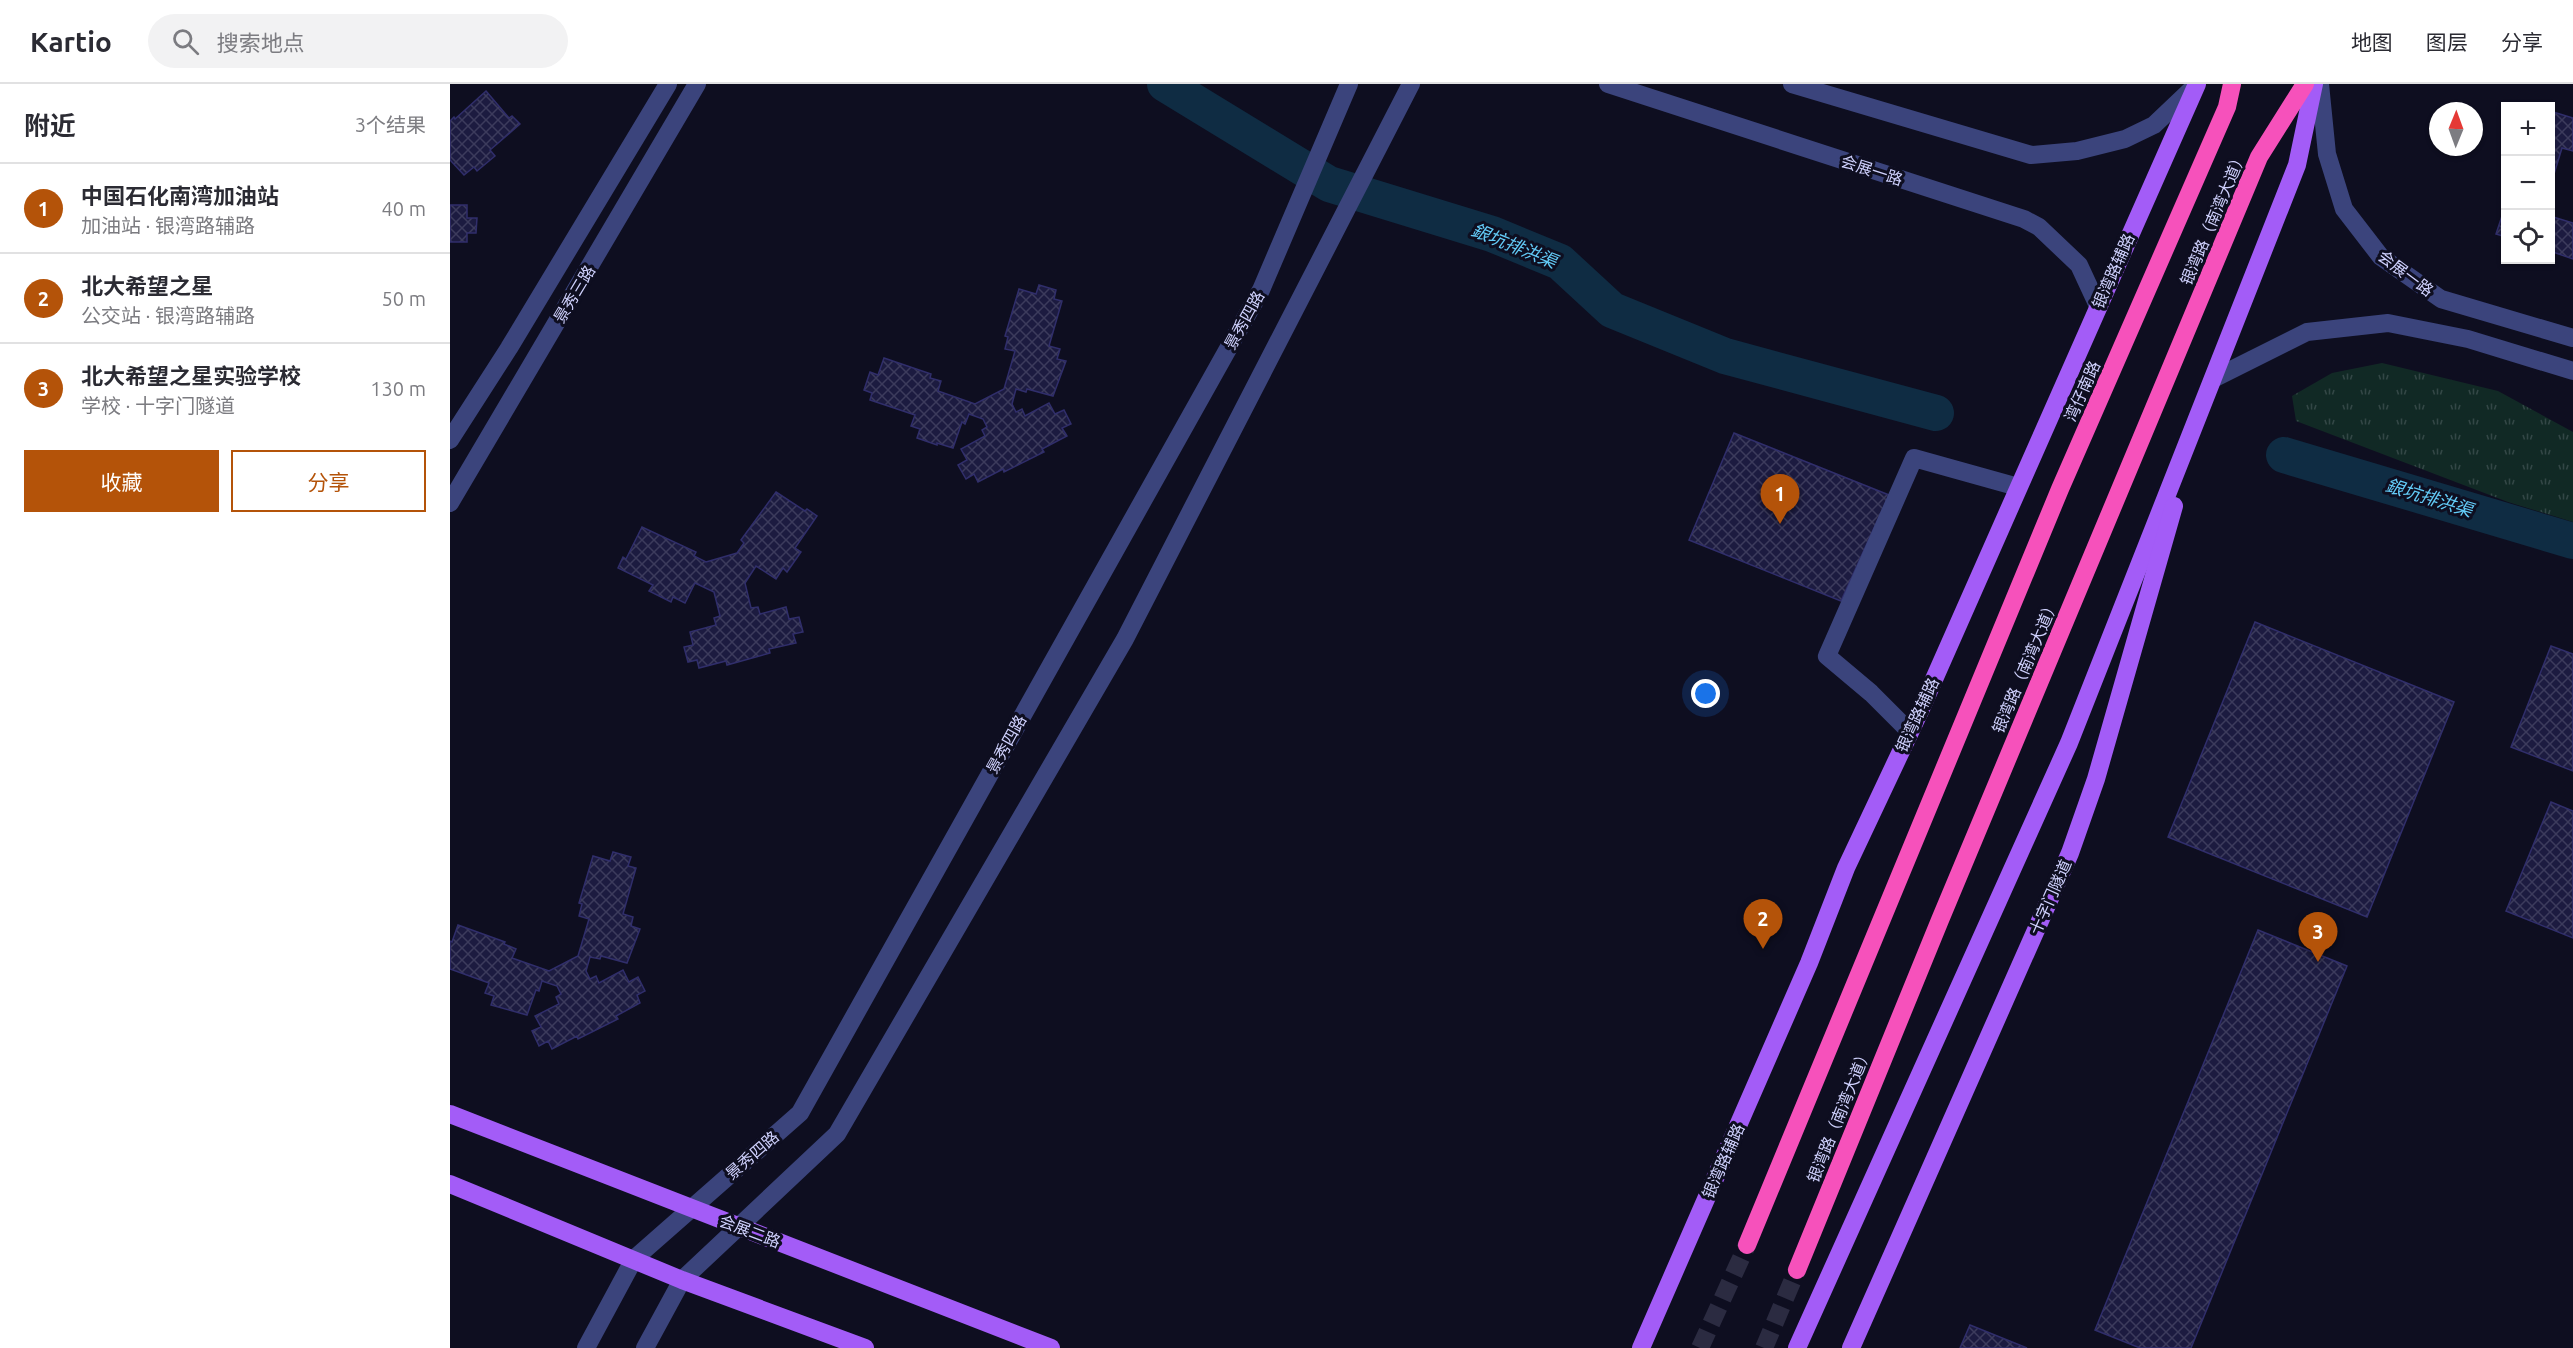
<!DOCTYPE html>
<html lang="zh">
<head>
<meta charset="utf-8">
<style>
	:root { --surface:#fff; --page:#f2f2f3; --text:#2b2b33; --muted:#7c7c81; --line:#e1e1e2; --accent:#b45309 }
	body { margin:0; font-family:Ubuntu,"Noto Sans SC",sans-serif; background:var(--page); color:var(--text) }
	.controls { position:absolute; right:18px; top:18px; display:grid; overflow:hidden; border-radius:0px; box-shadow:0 2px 4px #0004 }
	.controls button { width:54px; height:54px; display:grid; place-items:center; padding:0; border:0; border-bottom:2px solid var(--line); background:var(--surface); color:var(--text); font:30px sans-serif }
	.compass { position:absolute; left:1979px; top:18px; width:54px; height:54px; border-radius:50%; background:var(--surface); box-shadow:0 2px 4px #0004; rotate:1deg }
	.you { position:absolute; left:1256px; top:610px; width:21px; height:21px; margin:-15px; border:4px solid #fff; border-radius:50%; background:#1a73e8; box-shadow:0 0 0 9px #1a73e833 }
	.badge { display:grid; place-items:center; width:39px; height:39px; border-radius:50%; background:var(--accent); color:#fff; font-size:20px; font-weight:700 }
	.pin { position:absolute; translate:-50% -50px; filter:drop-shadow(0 2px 3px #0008) }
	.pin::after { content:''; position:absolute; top:32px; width:21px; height:18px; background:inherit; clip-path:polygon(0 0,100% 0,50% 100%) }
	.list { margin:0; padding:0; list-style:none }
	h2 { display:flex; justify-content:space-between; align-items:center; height:78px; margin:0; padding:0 24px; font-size:26px }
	h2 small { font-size:20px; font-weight:400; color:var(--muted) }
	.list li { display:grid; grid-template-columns:39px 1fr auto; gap:18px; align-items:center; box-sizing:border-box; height:90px; padding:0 24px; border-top:2px solid var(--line) }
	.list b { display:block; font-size:22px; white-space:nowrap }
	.list p { margin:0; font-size:20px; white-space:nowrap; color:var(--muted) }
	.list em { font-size:20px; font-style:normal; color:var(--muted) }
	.actions { display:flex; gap:12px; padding:18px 24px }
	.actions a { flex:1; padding:14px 0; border:2px solid var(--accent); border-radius:0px; text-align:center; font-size:21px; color:var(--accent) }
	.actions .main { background:var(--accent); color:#fff }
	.icon { flex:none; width:33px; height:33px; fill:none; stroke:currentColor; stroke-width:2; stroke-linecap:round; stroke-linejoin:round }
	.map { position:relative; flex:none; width:2123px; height:1264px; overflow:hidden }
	header { display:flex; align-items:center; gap:36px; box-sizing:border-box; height:84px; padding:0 30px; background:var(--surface); border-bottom:2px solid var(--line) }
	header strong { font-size:28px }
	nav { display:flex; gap:33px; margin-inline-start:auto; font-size:21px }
	.search { width:420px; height:54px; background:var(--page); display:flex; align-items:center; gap:15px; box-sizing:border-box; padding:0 21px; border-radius:33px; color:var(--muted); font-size:22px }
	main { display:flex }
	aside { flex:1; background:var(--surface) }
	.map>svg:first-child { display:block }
	.park { fill:url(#park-tufts) }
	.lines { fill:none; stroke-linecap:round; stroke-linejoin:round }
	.canal { stroke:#0f2c43; stroke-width:36 }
	.building { fill:url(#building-cross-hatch); stroke:#302e6b; stroke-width:1.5 }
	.highway-tunnel { stroke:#2b2b41; stroke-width:18; stroke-dasharray:18 9; stroke-linecap:butt }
	.minor { stroke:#3b447c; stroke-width:18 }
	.major { stroke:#a35cf7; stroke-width:18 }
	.highway { stroke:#f651bb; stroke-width:18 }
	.labels { text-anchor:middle; stroke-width:6; stroke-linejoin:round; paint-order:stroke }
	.street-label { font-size:16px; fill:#cfd1fd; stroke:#0e0e20 }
	.water-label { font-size:18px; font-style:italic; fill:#63cbf7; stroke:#0e0e20 }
</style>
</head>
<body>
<header>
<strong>Kartio</strong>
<div class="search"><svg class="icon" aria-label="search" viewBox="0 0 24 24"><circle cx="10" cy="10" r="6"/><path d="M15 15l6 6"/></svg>搜索地点</div>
<nav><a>地图</a><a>图层</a><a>分享</a></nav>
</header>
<main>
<aside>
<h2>附近<small>3个结果</small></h2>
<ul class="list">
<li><span class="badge">1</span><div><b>中国石化南湾加油站</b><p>加油站 · 银湾路辅路</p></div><em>40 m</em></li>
<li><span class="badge">2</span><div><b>北大希望之星</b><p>公交站 · 银湾路辅路</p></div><em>50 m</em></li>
<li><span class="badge">3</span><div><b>北大希望之星实验学校</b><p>学校 · 十字门隧道</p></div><em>130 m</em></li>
</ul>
<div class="actions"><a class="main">收藏</a><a>分享</a></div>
</aside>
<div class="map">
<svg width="2123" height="1264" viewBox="0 0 2123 1264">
	<defs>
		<pattern id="park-tufts" width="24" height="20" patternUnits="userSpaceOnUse" patternTransform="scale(1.5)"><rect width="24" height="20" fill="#112925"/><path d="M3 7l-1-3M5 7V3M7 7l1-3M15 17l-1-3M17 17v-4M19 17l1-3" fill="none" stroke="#334746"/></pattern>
		<pattern id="building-cross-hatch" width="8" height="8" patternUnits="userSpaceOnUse" patternTransform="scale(1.5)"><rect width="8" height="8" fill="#1c1b40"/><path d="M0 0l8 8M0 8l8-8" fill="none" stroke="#3c3b5c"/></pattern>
	</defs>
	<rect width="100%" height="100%" fill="#0e0e20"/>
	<path class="park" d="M1932,279L2048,307L2123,348V438L2058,418L1846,337L1842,312L1882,289Z"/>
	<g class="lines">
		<g class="canal">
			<path d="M715,0L879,100L1042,150L1110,178L1162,226L1275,272L1486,329"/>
			<path d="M1834,371L2123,457"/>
		</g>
	</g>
	<g class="building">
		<path d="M36,7L59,34L62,32L70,40L40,66L45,72L27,87L24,83L14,91L0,76V37L4,33L5,35Z"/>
		<path d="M2100,27L2123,34V67L2112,64L2100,103Z"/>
		<path d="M2056,120V153L2046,150Z"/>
		<path d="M0,121H17V134H27L26,149H17V158H0Z"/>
		<path d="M2100,132L2123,139V175L2100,167Z"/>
		<path d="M589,201L606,206L604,215L612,217L599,262L610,265L607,275L616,277L603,312L577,305L576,308L566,305L562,320L566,328L572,325L575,332L599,319L605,330L614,326L621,340L612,344L617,352L592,365L594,368L554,388L553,385L528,398L524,390L516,395L508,381L517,376L511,365L535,352L532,346L537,343L533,335L519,330L515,340L512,338L503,364L487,359V361L467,354L470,345L461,342L465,331L420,316L422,309L414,306L420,288L428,291L434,274L481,290L480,294L491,297L488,307L525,320L554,305L565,267L555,265L558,253L555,252L569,205L586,210Z"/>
		<path d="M1284,349L1439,411L1391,517L1239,456Z"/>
		<path d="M326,408L355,427L357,425L367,432L345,464L351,468L337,488L333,484L326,495L306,482L295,499L301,524L308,523L310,530L336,523L339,535L349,533L353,548L343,550L346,559L319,565L320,569L277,581L276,577L249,584L247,576L238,578L234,563L243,561L240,548L266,541L264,534L270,532L264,508L245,499L235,519L223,513L221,518L199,507L203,501L168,484L173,473L176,475L192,443L246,468L244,472L256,478L287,469L294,459L291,456Z"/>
		<path d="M1805,538L2004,618L1917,833L1718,753Z"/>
		<path d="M2101,562L2123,570V687L2061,663Z"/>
		<path d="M2101,718L2123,727V854L2056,827Z"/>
		<path d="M163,768L181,773L178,782L186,784L173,830L183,833L181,842L190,845L177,879L151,872L150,875L140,873L136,887L140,895L146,892L149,899L173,886L179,898L188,893L195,907L187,911L190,919L166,932L168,935L128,955L127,952L102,965L98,957L89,962L82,947L91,943L85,932L109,920L106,913L111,910L107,902L92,897L89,907L86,906L77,931L41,921L44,912L35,909L39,899L0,885V857L2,858L8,841L55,858L54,860L66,865L62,874L99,887L128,872L139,835L129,832L132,820L129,819L143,772L160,777Z"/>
		<path d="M1808,846L1897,882L1741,1264H1690L1645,1246Z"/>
		<path d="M1520,1241L1577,1264H1510Z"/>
	</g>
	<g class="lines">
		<g class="highway-tunnel">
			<path d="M1250,1264L1297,1161"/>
			<path d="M1314,1264L1347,1186"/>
		</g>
		<g class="minor">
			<path d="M1158,0L1574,135L1589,143L1629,181L1648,222"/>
			<path d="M1342,0L1581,71L1627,67L1675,55L1704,41L1744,3"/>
			<path d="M1870,0L1877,70L1894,125L1931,173L1991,215L2123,254"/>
			<path d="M1763,295L1857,248L1938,239L2018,255L2123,287"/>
			<path d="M0,356L59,264L218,0"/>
			<path d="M0,419L247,0"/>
			<path d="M1460,648L1421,609L1377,572L1464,374L1568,403"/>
			<path d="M136,1264L184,1175L350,1029L811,206L899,0"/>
			<path d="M195,1264L232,1196L387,1050L675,555L961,0"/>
		</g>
		<g class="major">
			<path d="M0,1030L601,1264"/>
			<path d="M0,1100L232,1196L415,1264"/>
			<path d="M1191,1264L1359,879L1396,784L1470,627L1747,0"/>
			<path d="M1347,1264L1619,659L1847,81L1864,0"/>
			<path d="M1401,1264L1620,769L1646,695L1724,422"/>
		</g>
		<g class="highway">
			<path d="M1297,1161L1610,405L1777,23L1782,0"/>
			<path d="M1347,1186L1490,836L1809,73L1855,0"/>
		</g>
	</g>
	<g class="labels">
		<g class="street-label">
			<text transform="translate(1422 86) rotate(18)" y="6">会展一路</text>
			<text transform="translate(1763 134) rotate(-67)" y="6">银湾路（南湾大道）</text>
			<text transform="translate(1663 187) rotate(-66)" y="6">银湾路辅路</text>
			<text transform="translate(1956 189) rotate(37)" y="6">会展一路</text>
			<text transform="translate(124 210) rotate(-59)" y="6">景秀三路</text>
			<text transform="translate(794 236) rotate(-61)" y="6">景秀四路</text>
			<text transform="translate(1632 307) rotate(-66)" y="6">湾仔南路</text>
			<text transform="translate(1575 582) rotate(-67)" y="6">银湾路（南湾大道）</text>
			<text transform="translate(1467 631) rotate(-65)" y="6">银湾路辅路</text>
			<text transform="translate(556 660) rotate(-61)" y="6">景秀四路</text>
			<text transform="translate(1600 813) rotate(-66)" y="6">十字门隧道</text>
			<text transform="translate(1389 1031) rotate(-68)" y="6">银湾路（南湾大道）</text>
			<text transform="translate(302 1071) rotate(-41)" y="6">景秀四路</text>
			<text transform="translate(1273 1077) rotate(-66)" y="6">银湾路辅路</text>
			<text transform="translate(300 1147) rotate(21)" y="6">会展二路</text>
		</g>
		<g class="water-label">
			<text transform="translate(1064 162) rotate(22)" y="6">銀坑排洪渠</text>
			<text transform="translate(1979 414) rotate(17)" y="6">銀坑排洪渠</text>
		</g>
	</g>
</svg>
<div class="controls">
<button>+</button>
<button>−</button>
<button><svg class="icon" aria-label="locate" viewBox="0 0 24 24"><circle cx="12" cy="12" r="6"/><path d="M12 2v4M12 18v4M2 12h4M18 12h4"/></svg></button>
</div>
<svg class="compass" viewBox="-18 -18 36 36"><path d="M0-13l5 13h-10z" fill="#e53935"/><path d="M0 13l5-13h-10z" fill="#7c7c81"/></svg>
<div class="you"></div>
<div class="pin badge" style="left:1330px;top:440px">1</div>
<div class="pin badge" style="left:1313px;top:865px">2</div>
<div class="pin badge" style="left:1868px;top:878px">3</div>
</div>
</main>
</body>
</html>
